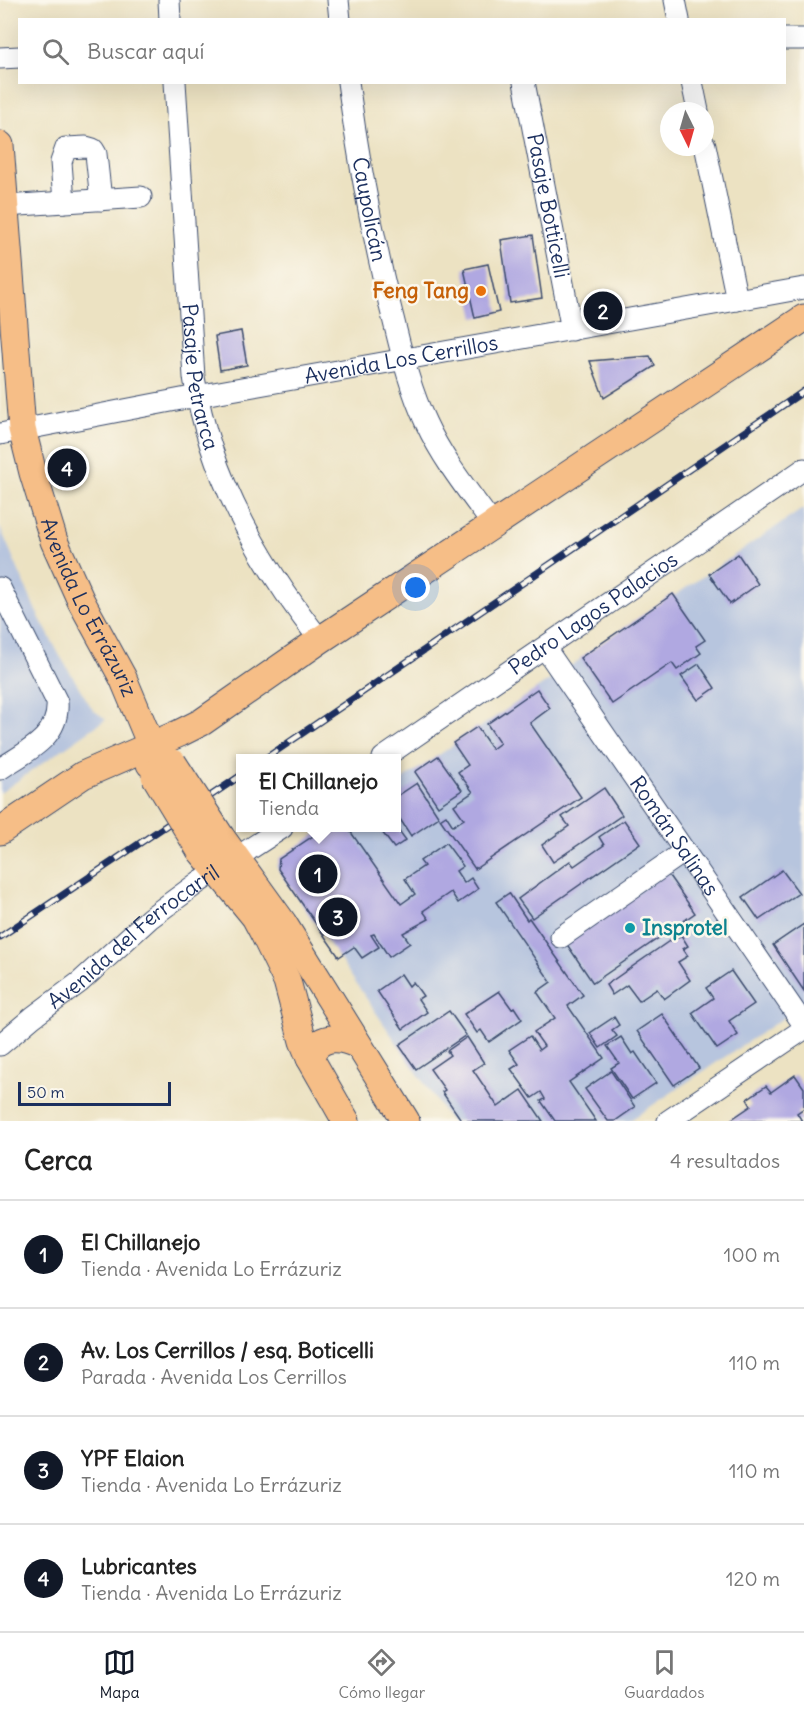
<!DOCTYPE html>
<html lang="es">
<head>
<meta charset="utf-8">
<style>
	:root { --surface:#fff; --page:#f6f6f6; --text:#222; --muted:#767676; --line:#e0e0e0; --accent:#111827 }
	body { margin:0; font-family:Delius,sans-serif; background:var(--page); color:var(--text) }
	.compass { position:absolute; left:660px; top:102px; width:54px; height:54px; border-radius:50%; background:var(--surface); box-shadow:0 6px 24px #0002; rotate:175deg }
	.scale { position:absolute; left:18px; bottom:15px; width:153px; box-sizing:border-box; padding-left:6px; border:3px solid #1b2f5e; border-top:0; font-size:16px; line-height:21px; white-space:nowrap; color:#1b2f5e; -webkit-text-stroke:4px #fbf7ec; paint-order:stroke }
	.you { position:absolute; left:416px; top:588px; width:21px; height:21px; margin:-15px; border:4px solid #fff; border-radius:50%; background:#1a73e8; box-shadow:0 0 0 9px #1a73e833 }
	.badge { display:grid; place-items:center; width:39px; height:39px; border-radius:50%; background:var(--accent); color:#fff; font-size:20px; font-weight:700 }
	.pin { position:absolute; translate:-50% -50%; border:3px solid #fff; box-shadow:0 2px 6px #0006 }
	.popup { position:absolute; left:236px; top:754px; width:165px; height:78px; box-sizing:border-box; display:grid; place-content:center; border-radius:0px; background:var(--surface); filter:drop-shadow(0 2px 4px #0005); font-size:20px; white-space:nowrap; color:var(--muted) }
	.popup b { font-size:22px; color:var(--text) }
	.popup::after { content:''; position:absolute; left:50%; top:100%; margin-left:-12px; border:12px solid transparent; border-top-color:var(--surface) }
	.list { margin:0; padding:0; list-style:none }
	h2 { display:flex; justify-content:space-between; align-items:center; height:78px; margin:0; padding:0 24px; font-size:26px }
	h2 small { font-size:20px; font-weight:400; color:var(--muted) }
	.list li { display:grid; grid-template-columns:39px 1fr auto; gap:18px; align-items:center; box-sizing:border-box; height:108px; padding:0 24px; border-top:2px solid var(--line) }
	.list b { display:block; font-size:22px; white-space:nowrap }
	.list p { margin:0; font-size:20px; white-space:nowrap; color:var(--muted) }
	.list em { font-size:20px; font-style:normal; color:var(--muted) }
	.icon { flex:none; width:33px; height:33px; fill:none; stroke:currentColor; stroke-width:2; stroke-linecap:round; stroke-linejoin:round }
	.map { position:relative; flex:none; width:804px; height:1121px; overflow:hidden }
	.search { position:absolute; background:var(--surface); box-shadow:0 6px 24px #0002; left:18px; right:18px; top:18px; height:66px; display:flex; align-items:center; gap:15px; box-sizing:border-box; padding:0 21px; border-radius:0px; color:var(--muted); font-size:22px }
	.sheet { height:510px; background:var(--surface) }
	nav { display:flex; justify-content:space-around; align-items:center; box-sizing:border-box; height:84px; border-top:2px solid var(--line); background:var(--surface); font-size:16px; color:var(--muted) }
	nav a { display:grid; justify-items:center; gap:3px }
	nav .on { color:var(--accent) }
	.map>svg:first-child { display:block }
	.industrial { fill:#b7c5de }
	.building { fill:#b0a8e1 }
	.lines { fill:none; stroke-linecap:round; stroke-linejoin:round }
	.minor-casing { stroke:#3a4a6d; stroke-width:23 }
	.major-casing { stroke:#3a4a6d; stroke-width:29 }
	.minor { stroke:#fff; stroke-width:21 }
	.major { stroke:#f6be87; stroke-width:27 }
	.rail-casing { stroke:#1b2f5e; stroke-width:7 }
	.rail { stroke:#fbf7ec; stroke-width:4.5; stroke-dasharray:14; stroke-linecap:butt }
	.major-bridge-casing { stroke:#3a4a6d; stroke-width:29; stroke-linecap:butt }
	.major-bridge { stroke:#f6be87; stroke-width:27 }
	.food-dot { fill:#e8710a; stroke:#fbf7ec; stroke-width:2 }
	.culture-dot { fill:#0f9aa8; stroke:#fbf7ec; stroke-width:2 }
	.labels { text-anchor:middle; stroke-width:5; stroke-linejoin:round; paint-order:stroke }
	.street-label { font-size:21px; fill:#1b2f5e; stroke:#fbf7ec }
	.food-label { font-size:21px; font-weight:bold; fill:#c56008; stroke:#fbf7ec; text-anchor:end }
	.culture-label { font-size:21px; font-weight:bold; fill:#0d838f; stroke:#fbf7ec; text-anchor:start }
</style>
</head>
<body>
<div class="map">
<svg width="804" height="1121" viewBox="0 0 804 1121">
	<rect width="100%" height="100%" fill="#fbf7ec"/>
	<filter id="ink" filterUnits="userSpaceOnUse"><feTurbulence type="fractalNoise" baseFrequency=".0167" numOctaves="2"/><feDisplacementMap in="SourceGraphic" scale="12" xChannelSelector="R" yChannelSelector="G"/><feConvolveMatrix kernelMatrix="1 2 1 2 8 2 1 2 1" color-interpolation-filters="sRGB"/></filter>
	<filter id="wash" filterUnits="userSpaceOnUse"><feTurbulence type="fractalNoise" baseFrequency=".008" numOctaves="4" result="noise"/><feDisplacementMap in="SourceGraphic" scale="24" xChannelSelector="R" yChannelSelector="G"/><feGaussianBlur stdDeviation="1.35" result="paint"/><feColorMatrix in="noise" values="0 0 0 0 0 0 0 0 0 0 0 0 0 0 0 0 0 1.4 0 .05"/><feComposite in="paint" operator="in"/></filter>
	<g filter="url(#wash)">
		<rect width="100%" height="100%" fill="#ece2c2"/>
		<g class="industrial">
			<path d="M804,508V1004L629,1121H450L276,866L332,828H396V784Z"/>
			<path d="M0,527L36,611L60,656L93,710L106,719L0,793Z"/>
		</g>
		<g id="blocks">
			<g class="building">
				<path d="M533,235L542,298L510,303L501,240Z"/>
				<path d="M488,264L499,312L475,318L464,269Z"/>
				<path d="M241,331L247,365L220,370L215,336Z"/>
				<path d="M650,356L655,366L604,398L590,361Z"/>
				<path d="M73,455L78,476L62,480L56,459Z"/>
				<path d="M738,554L758,584L730,604L709,574Z"/>
				<path d="M673,594L705,640L696,646L701,653L677,670L672,663L612,704L580,658Z"/>
				<path d="M699,664L715,688L698,700L681,676Z"/>
				<path d="M537,689L550,708L530,723L581,797L475,869L440,819L446,815L453,826L464,819L454,805L473,792L458,772L468,765L453,743L477,727L492,749L500,743L487,724Z"/>
				<path d="M438,756L462,790L438,806L415,772Z"/>
				<path d="M417,783L439,817L411,836L396,813V797Z"/>
				<path d="M604,788L622,815L553,862L542,845L569,826L562,817Z"/>
				<path d="M624,820L640,843L532,918L518,899L570,861L574,866L604,845L599,837Z"/>
				<path d="M325,828H348L401,904L415,894L405,879L424,866L420,861L446,843L463,866L456,871L464,883L471,878L478,889L458,903L451,892L423,911L429,919L403,933L410,943L389,957L374,934L371,935L379,947L362,958L354,947L339,957L278,869L279,859Z"/>
				<path d="M379,828H397L406,840L394,848Z"/>
				<path d="M782,870L799,893L759,920L743,897Z"/>
				<path d="M667,873L695,913L593,983L566,943Z"/>
				<path d="M509,893L527,920L529,918L583,995L568,1006L604,1058L569,1082L596,1121H555L541,1101L545,1099L541,1092L532,1098L511,1069L519,1064L509,1050L530,1036L539,1050L544,1046L534,1032L555,1018L537,992L551,982L496,902Z"/>
				<path d="M804,924V991L773,945Z"/>
				<path d="M681,935L688,946L683,949L688,956L678,962L690,980L664,999L657,989L639,1001L627,985L612,995L606,985L675,937L676,939Z"/>
				<path d="M731,971L754,1004L729,1021L738,1035L717,1049L692,1013L713,998L706,988Z"/>
				<path d="M401,974L409,986L413,982L423,996L418,999L427,1012L403,1029L377,991Z"/>
				<path d="M499,991L512,1009L514,1007L522,1019L489,1042L481,1030L477,1033L464,1014Z"/>
				<path d="M449,1011L466,1035L416,1069L399,1045Z"/>
				<path d="M662,1014L699,1068L674,1085L637,1031Z"/>
				<path d="M614,1017L619,1025L612,1030L617,1036L600,1048L590,1033Z"/>
				<path d="M467,1037L484,1063L473,1070L498,1107L522,1090L543,1121H462L442,1092L445,1090L430,1069L450,1055L447,1051Z"/>
				<path d="M621,1037L632,1054L635,1052L656,1083L632,1099L611,1068L619,1063L607,1046Z"/>
				<path d="M611,1071L635,1107L615,1121H608L585,1089Z"/>
				<path d="M795,1075L804,1088V1108L797,1113L802,1121H729L751,1106L747,1099L766,1086L771,1092Z"/>
			</g>
		</g>
	</g>
	<g filter="url(#ink)">
		<use href="#blocks" fill-opacity="0" stroke="#3a4a6d" stroke-width="1.5"/>
		<g class="lines">
			<g class="minor-casing">
				<g id="minor">
					<path d="M169,0L170,20"/>
					<path d="M338,0L340,20"/>
					<path d="M675,0L679,20"/>
					<path d="M784,39H804"/>
					<path d="M0,58L20,57"/>
					<path id="s1" d="M175,82L194,377C209,474 260,564 320,640"/>
					<path id="s2" d="M348,82C358,158 372,232 390,306C400,345 408,385 426,423C443,460 469,492 493,525"/>
					<path id="s3" d="M524,82L572,330"/>
					<path d="M692,82L698,111"/>
					<path d="M705,145L737,300"/>
					<path d="M64,202L61,162L66,148L86,147L93,149L96,154L101,200"/>
					<path d="M5,206L141,197"/>
					<path id="s4" d="M0,434L197,396L804,288"/>
					<path d="M0,588L57,702C60,738 25,752 0,769"/>
					<path id="s5" d="M545,648L804,1025"/>
					<path id="s6" d="M383,758L804,469"/>
					<path d="M561,937L685,851"/>
					<path id="s7" d="M0,1045L33,1017L80,982L150,918L199,882L282,828"/>
					<path d="M668,1121L804,1029"/>
				</g>
			</g>
			<g class="major-casing">
				<g id="major">
					<path id="s8" d="M0,145L22,429L33,473L54,541L81,601L123,678L151,745L150,764"/>
					<path d="M0,831L83,775L180,733L202,722L320,640L804,318"/>
					<path d="M221,837L283,923L406,1121"/>
					<path d="M200,850L255,917L264,934L287,981L303,1041L310,1058L346,1121"/>
					<path d="M310,1058C317,1034 340,1036 358,1045"/>
				</g>
			</g>
			<use href="#minor" class="minor"/>
			<use href="#major" class="major"/>
			<g class="rail-casing">
				<g id="rail">
					<path d="M266,758L804,391"/>
					<path d="M0,937L240,776"/>
				</g>
			</g>
			<use href="#rail" class="rail"/>
			<g class="major-bridge-casing">
				<g id="major-bridge">
					<path d="M173,763L221,837"/>
					<path d="M155,776L200,850"/>
				</g>
			</g>
			<use href="#major-bridge" class="major-bridge"/>
		</g>
	</g>
	<circle class="food-dot" cx="481" cy="291" r="6"/>
	<circle class="culture-dot" cx="630" cy="928" r="6"/>
	<g class="labels">
		<g class="street-label">
			<text dy="7" stroke="none"><textPath href="#s3" startOffset="126">Pasaje Botticelli</textPath></text>
			<text dy="7" stroke="none"><textPath href="#s2" startOffset="129">Caupolicán</textPath></text>
			<text dy="7" stroke="none"><textPath href="#s4" startOffset="408">Avenida Los Cerrillos</textPath></text>
			<text dy="7" stroke="none"><textPath href="#s1" startOffset="296">Pasaje Petrarca</textPath></text>
			<text dy="7" stroke="none"><textPath href="#s8" startOffset="476">Avenida Lo Errázuriz</textPath></text>
			<text dy="7" stroke="none"><textPath href="#s6" startOffset="255">Pedro Lagos Palacios</textPath></text>
			<text dy="7" stroke="none"><textPath href="#s5" startOffset="228">Román Salinas</textPath></text>
			<text dy="7" stroke="none"><textPath href="#s7" startOffset="172">Avenida del Ferrocarril</textPath></text>
		</g>
		<g class="food-label">
			<text x="469" y="298">Feng Tang</text>
		</g>
		<g class="culture-label">
			<text x="642" y="935">Insprotel</text>
		</g>
	</g>
</svg>
<svg class="compass" viewBox="-18 -18 36 36"><path d="M0-13l5 13h-10z" fill="#e53935"/><path d="M0 13l5-13h-10z" fill="#767676"/></svg>
<div class="scale">50 m</div>
<div class="you"></div>
<div class="pin badge" style="left:318px;top:874px">1</div>
<div class="popup"><b>El Chillanejo</b>Tienda</div>
<div class="pin badge" style="left:603px;top:311px">2</div>
<div class="pin badge" style="left:338px;top:917px">3</div>
<div class="pin badge" style="left:67px;top:468px">4</div>
<div class="search"><svg class="icon" aria-label="search" viewBox="0 0 24 24"><circle cx="10" cy="10" r="6"/><path d="M15 15l6 6"/></svg>Buscar aquí</div>
</div>
<section class="sheet">
<h2>Cerca<small>4 resultados</small></h2>
<ul class="list">
<li><span class="badge">1</span><div><b>El Chillanejo</b><p>Tienda · Avenida Lo Errázuriz</p></div><em>100 m</em></li>
<li><span class="badge">2</span><div><b>Av. Los Cerrillos / esq. Boticelli</b><p>Parada · Avenida Los Cerrillos</p></div><em>110 m</em></li>
<li><span class="badge">3</span><div><b>YPF Elaion</b><p>Tienda · Avenida Lo Errázuriz</p></div><em>110 m</em></li>
<li><span class="badge">4</span><div><b>Lubricantes</b><p>Tienda · Avenida Lo Errázuriz</p></div><em>120 m</em></li>
</ul>
</section>
<nav>
<a class="on"><svg class="icon" aria-label="map" viewBox="0 0 24 24"><path d="M3 6l6-2 6 2 6-2v14l-6 2-6-2-6 2zM9 4v14M15 6v14"/></svg>Mapa</a>
<a><svg class="icon" aria-label="directions" viewBox="0 0 24 24"><path d="M12 3l9 9-9 9-9-9zM9 14v-3h6M13 9l2 2-2 2"/></svg>Cómo llegar</a>
<a><svg class="icon" aria-label="saved" viewBox="0 0 24 24"><path d="M7 4h10v16l-5-4-5 4z"/></svg>Guardados</a>
</nav>
</body>
</html>
